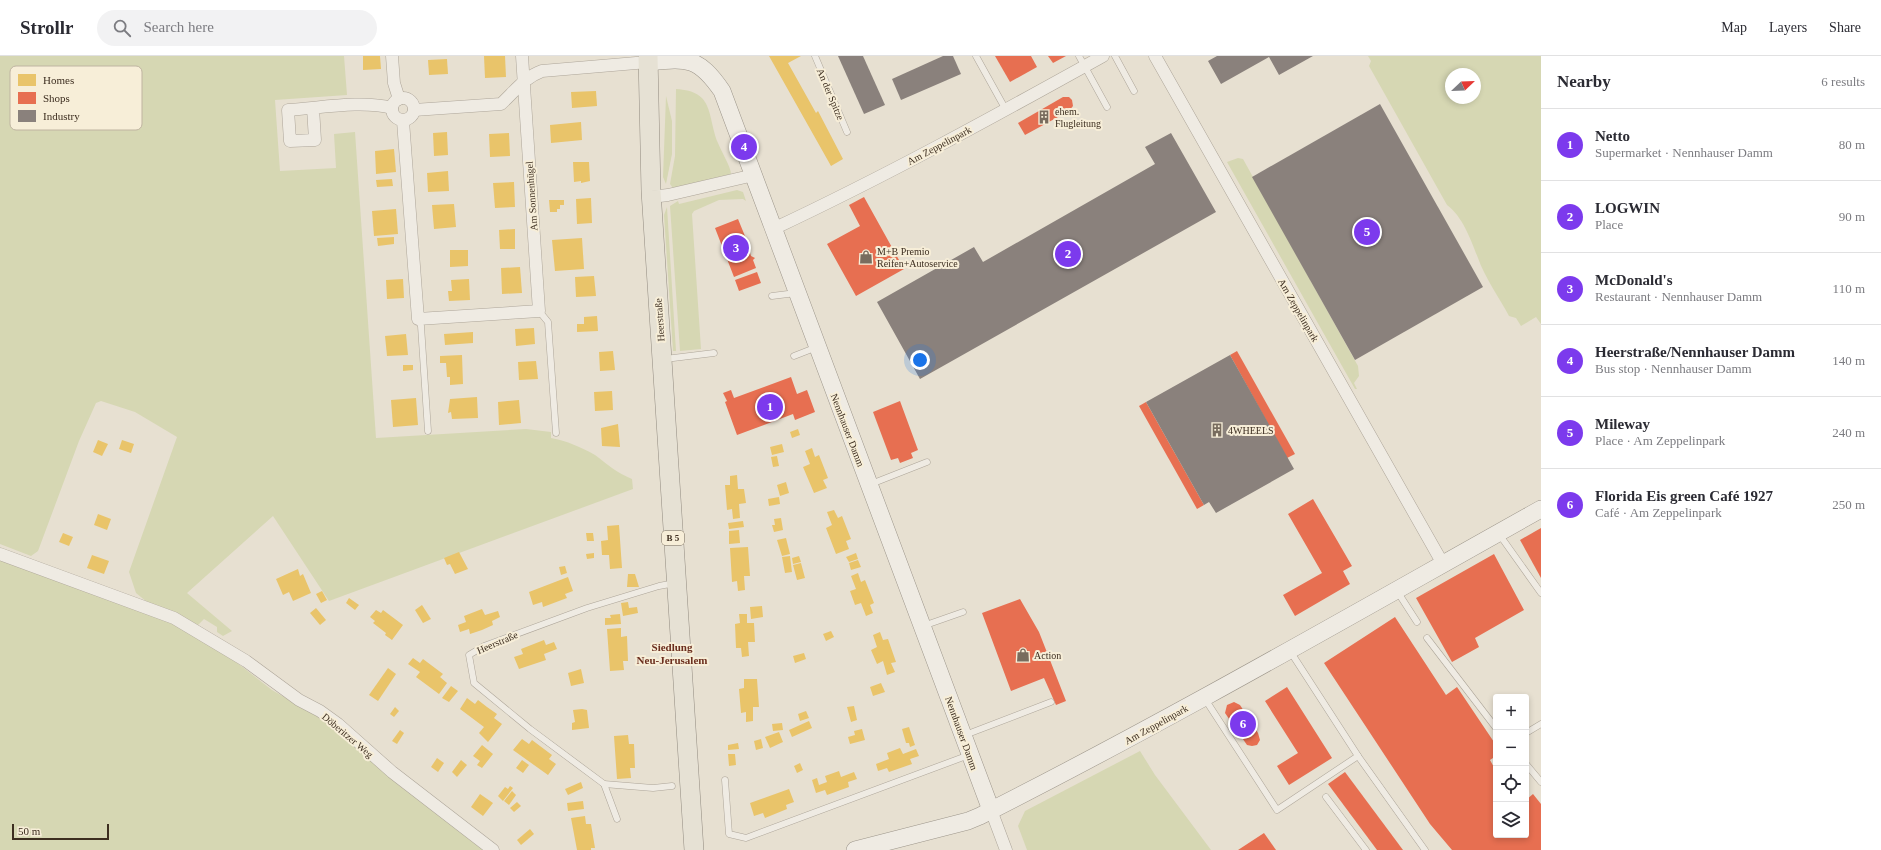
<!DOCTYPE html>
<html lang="en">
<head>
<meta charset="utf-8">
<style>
	:root { --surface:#fff; --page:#f2f2f3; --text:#2b2b33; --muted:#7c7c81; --line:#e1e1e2; --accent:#7c3aed }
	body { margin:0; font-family:Georgia,serif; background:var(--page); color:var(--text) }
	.controls { position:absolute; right:12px; bottom:12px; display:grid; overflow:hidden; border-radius:4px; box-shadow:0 2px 6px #0003 }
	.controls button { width:36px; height:36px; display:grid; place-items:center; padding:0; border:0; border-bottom:1px solid var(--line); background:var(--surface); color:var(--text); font:20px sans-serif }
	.compass { position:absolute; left:1445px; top:12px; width:36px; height:36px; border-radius:50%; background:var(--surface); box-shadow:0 2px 6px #0003; rotate:67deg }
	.scale { position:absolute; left:12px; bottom:10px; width:97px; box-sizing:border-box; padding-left:4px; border:2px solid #3d2e20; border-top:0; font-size:11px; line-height:14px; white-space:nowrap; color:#3d2e20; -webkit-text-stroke:3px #f7eed8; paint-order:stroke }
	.you { position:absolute; left:920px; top:304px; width:14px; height:14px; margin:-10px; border:3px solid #fff; border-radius:50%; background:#1a73e8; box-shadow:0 0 0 6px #1a73e833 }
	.badge { display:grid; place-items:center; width:26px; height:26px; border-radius:50%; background:var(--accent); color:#fff; font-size:13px; font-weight:700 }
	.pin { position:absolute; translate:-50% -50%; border:2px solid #fff; box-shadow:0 1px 4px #0006 }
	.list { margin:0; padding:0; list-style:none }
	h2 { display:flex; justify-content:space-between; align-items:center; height:52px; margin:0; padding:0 16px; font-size:17px }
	h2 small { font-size:13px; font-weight:400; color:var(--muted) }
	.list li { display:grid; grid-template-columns:26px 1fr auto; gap:12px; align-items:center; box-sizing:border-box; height:72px; padding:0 16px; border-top:1px solid var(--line) }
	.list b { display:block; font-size:15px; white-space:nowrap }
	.list p { margin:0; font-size:13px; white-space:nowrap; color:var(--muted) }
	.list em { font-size:13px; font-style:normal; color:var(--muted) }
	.icon { flex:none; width:22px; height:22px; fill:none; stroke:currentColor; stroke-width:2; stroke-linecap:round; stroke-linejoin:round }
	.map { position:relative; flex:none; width:1541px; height:794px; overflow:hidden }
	header { display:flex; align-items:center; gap:24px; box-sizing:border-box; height:56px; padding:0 20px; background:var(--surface); border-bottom:1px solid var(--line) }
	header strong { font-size:19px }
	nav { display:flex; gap:22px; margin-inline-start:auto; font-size:14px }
	.search { width:280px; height:36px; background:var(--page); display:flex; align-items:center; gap:10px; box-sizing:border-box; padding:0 14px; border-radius:22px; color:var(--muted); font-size:15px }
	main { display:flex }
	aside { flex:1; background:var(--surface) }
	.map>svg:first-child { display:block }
	.green { fill:#d6d7b3; fill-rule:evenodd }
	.homes { fill:#e9c46a }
	.shops { fill:#e76f51 }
	.industry { fill:#8a817c }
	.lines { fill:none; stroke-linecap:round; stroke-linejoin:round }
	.lane-casing { stroke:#ada599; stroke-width:7 }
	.street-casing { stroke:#ada599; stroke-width:13 }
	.secondary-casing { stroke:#9c958a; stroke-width:18 }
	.primary-casing { stroke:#928b80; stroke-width:20 }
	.lane { stroke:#efebe3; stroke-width:6 }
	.street { stroke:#efebe3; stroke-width:12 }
	.secondary { stroke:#efebe3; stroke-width:17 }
	.primary { stroke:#e6e1d4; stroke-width:19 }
	.labels { text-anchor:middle; stroke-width:4; stroke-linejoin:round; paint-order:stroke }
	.shield { fill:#f7eed8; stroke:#756857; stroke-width:1 }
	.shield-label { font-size:9px; font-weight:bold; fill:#3d2e20 }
	.street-label { font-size:10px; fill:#3d2e20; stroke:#f7eed8 }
	.poi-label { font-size:10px; fill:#3d2e20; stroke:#f7eed8; text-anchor:start }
	.neighbourhood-label { font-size:11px; font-weight:bold; fill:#6b2e1e; stroke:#f7eed8 }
	.key { fill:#f7eed8; stroke:#bfb4a1; stroke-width:1 }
	.key-label { font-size:11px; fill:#3d2e20 }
</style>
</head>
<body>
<header>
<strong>Strollr</strong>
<div class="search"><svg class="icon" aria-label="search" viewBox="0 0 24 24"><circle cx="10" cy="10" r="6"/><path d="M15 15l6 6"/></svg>Search here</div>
<nav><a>Map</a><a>Layers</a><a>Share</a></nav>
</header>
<main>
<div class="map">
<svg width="1541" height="794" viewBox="0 0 1541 794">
	<rect width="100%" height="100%" fill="#e7e0d1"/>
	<g class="green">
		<path d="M0,0H344L347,39L275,44L280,115L336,112L334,78L355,76L376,382L526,373L551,376V382C567,385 581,391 595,399C607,408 617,417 632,423L633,433L329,545L273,460L187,537L232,575L223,580L217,576V571L204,563L198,569L147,546L136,537L129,516L177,381L135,356L101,345L96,347L79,385L38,495L31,500L0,488Z"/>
		<path d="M1368,0H1541V268L1536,261L1521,270L1516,262L1509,260C1500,243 1484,220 1478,202C1471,184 1463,161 1447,149L1369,10L1371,5ZM1451,18H1475V42H1451Z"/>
		<path d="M676,33C715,35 707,60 718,87C721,95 731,111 731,118L673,132L670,128L675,100Z"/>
		<path d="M666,40L672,65V98L666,128L663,121Z"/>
		<path d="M1238,102L1243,103L1358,310L1359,320L1354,327L1357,333H1355L1227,106Z"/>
		<path d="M737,134L743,136L746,145L743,143L719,144L694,155L692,158L701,293L680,295L670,150L678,145L679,148Z"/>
		<path d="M667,151L676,295H673L664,159Z"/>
		<path d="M0,504L179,569L236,606L272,634L336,671L486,794H0Z"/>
		<path d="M1140,695L1155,719L1211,794H1027L1018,770L1025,755Z"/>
	</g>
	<g class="homes">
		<path d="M363,0H380L381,13L363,14Z"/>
		<path d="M484,0H505L506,21L485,22Z"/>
		<path d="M769,0H801L788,7L816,57L818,55L843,103L831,110Z"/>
		<path d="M447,3L448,18L429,19L428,4Z"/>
		<path d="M596,35L597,50L572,52L571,36Z"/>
		<path d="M581,66L582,84L551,87L550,69Z"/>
		<path d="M447,76L448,99L434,100L433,77Z"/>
		<path d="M509,77L510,100L490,101L489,78Z"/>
		<path d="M394,93L396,116L376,118L375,95Z"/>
		<path d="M573,106H589L590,125L581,127V125L574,126Z"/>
		<path d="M448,115L449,135L428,136L427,117Z"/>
		<path d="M392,123L393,130L377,131L376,124Z"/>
		<path d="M514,126L515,151L495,152L493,127Z"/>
		<path d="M591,142L592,167L577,168L576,143Z"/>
		<path d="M549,144H564V149H560V153H557V156H550Z"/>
		<path d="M454,148L456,171L434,173L432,149Z"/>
		<path d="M396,153L398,178L374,180L372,155Z"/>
		<path d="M515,173V193H500L499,174Z"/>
		<path d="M394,181V188L378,190L377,182Z"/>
		<path d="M582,182L584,213L555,215L552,184Z"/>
		<path d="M450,194H468V210L450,211Z"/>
		<path d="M520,211L522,237L502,238L501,212Z"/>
		<path d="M594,220L596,240L576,241L575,221Z"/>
		<path d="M403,223L404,242L387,243L386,224Z"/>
		<path d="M469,223L470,244L449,245L448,235H452L451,224Z"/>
		<path d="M597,260L598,275L577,276V268H584V261Z"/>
		<path d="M534,272L535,288L516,290L515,273Z"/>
		<path d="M473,276V287L445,289L444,278Z"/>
		<path d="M406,278L408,299L387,300L385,280Z"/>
		<path d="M613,295L615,314L600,315L599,296Z"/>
		<path d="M462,299L463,328L450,329V321H447L446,307H440V300Z"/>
		<path d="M536,305L538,323L519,324L518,306Z"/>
		<path d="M403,309H413V314L403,315Z"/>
		<path d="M612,335L613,354L595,355L594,336Z"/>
		<path d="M477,341L478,362L452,363L451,356L448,357L450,343Z"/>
		<path d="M416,342L418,369L393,371L391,344Z"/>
		<path d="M519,344L521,367L499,369L498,346Z"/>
		<path d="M618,368L620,391L602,390L601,372Z"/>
		<path d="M798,373L800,379L792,382L790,376Z"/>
		<path d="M98,384L108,388L102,400L93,396Z"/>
		<path d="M122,384L134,388L131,397L119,393Z"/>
		<path d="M782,388L784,396L772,399L770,391Z"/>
		<path d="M812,392L815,401L819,399L828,422L823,424L827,432L814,437L803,411L810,408L805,395Z"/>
		<path d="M777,400L779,410L773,411L771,401Z"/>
		<path d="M737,419L738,433H744L746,447L739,448L740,462L733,463L732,453L727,454L725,429H730V420Z"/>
		<path d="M786,426L789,437L780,440L777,429Z"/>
		<path d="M779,441L780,448L769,450L768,443Z"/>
		<path d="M834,454L838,462L842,460L851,483L846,485L849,493L836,498L826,472L832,469L827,456Z"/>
		<path d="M98,458L111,463L107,474L94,469Z"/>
		<path d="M781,462L783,474L774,476L772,469H775L774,463Z"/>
		<path d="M743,465L744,471L729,473L728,467Z"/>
		<path d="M619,469L622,512L610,513L609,499H602L601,485L608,484L607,470Z"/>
		<path d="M739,474L740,487L729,488V475Z"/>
		<path d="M63,477L73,481L69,490L59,486Z"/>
		<path d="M586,477H593L594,485H587Z"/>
		<path d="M786,482L790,498L782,500L777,484Z"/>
		<path d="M748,491L750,520H744L745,534L738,535L737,525L732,526L730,492Z"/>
		<path d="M459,496L468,513L455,518L450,508L447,509L444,502Z"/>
		<path d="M594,497V502L587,503L586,498Z"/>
		<path d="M856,497L858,503L849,506L846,501Z"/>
		<path d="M92,499L109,505L104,518L87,512Z"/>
		<path d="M790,500L792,516L785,517L782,501Z"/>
		<path d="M799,500L801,506L793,508L792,502Z"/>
		<path d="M858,504L861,511L851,514L849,507Z"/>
		<path d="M801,507L805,522L797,524L793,509Z"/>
		<path d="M565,510L567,517L561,519L559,511Z"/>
		<path d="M298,513L300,520L303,518L311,537L293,545L289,536L283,539L276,523Z"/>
		<path d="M858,517L861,526L865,524L874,547L870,549L873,557L866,560L861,547L855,549L850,535L856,533L851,520Z"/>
		<path d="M628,518H635L639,531H627Z"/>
		<path d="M568,521L573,535L565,538L567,542L543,551L542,546L533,549L529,536Z"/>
		<path d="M322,535L327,544L321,547L316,538Z"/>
		<path d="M349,542L359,549L355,554L346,547Z"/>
		<path d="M628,546L629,552L637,551L638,557L623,560L621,547Z"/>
		<path d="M422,549L431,563L423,567L415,554Z"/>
		<path d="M762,550L763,561L751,563L750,551Z"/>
		<path d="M316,552L326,564L320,569L310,557Z"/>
		<path d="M482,553L485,559L498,555L500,561L492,565L493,569L482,574L470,578L469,573L460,576L458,569L466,566L464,560Z"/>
		<path d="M376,554L381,557L383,554L403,569L392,584L385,579L386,577L373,567L375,565L370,561Z"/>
		<path d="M620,558L621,568L605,569V562H611L610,559Z"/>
		<path d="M739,558H747V567H754L755,586H748L749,600L742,601L741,592H736L735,568L740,567Z"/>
		<path d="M621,572V581L627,580L628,605H623L624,614L610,615L607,573Z"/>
		<path d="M831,575L834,581L826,585L823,578Z"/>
		<path d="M880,576L883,584L888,583L896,606L891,607L895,616L887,619L883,605L877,608L871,594L877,591L873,579Z"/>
		<path d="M544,584L546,589L554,586L557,593L544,598L546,604L519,613L514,601L523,598L521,593Z"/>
		<path d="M804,597L806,603L795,607L793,600Z"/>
		<path d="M413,602L420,607L423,603L443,618L440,621L447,627L439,638L416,621L420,616L408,608Z"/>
		<path d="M388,612L396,618L378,645L369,639Z"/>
		<path d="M581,613L584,627L571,630L568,617Z"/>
		<path d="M744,623H757L759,651H753V665L746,666V656L741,657L739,633L744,632Z"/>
		<path d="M881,627L885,636L873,640L870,631Z"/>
		<path d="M451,630L458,635L449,646L442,642Z"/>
		<path d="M467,642L475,648L478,644L487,651L497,658L494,662L502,668L488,686L479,677L484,671L460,653Z"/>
		<path d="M854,650L857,664L851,666L847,651Z"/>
		<path d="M395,651L399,655L394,661L390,658Z"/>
		<path d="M582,653L587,654L589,672L572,674V667L575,666L573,654Z"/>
		<path d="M806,655L809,662L800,665L798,658Z"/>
		<path d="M809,665L812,672L792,681L789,674Z"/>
		<path d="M782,667L783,674L773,675L772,668Z"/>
		<path d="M909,671L915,689L910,691L909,687H906L902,673Z"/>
		<path d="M862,673L865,684L850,688L848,681L855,679L854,675Z"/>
		<path d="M400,674L404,677L397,688L392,685Z"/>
		<path d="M779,676L783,686L770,692L765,681Z"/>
		<path d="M628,679L629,688H634L635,712H630L631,722L617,723L614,680Z"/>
		<path d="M522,683L529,688L532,684L552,699L549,703L556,708L548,719L513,694Z"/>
		<path d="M761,683L763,692L756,694L754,685Z"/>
		<path d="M738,687L739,693L728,694V689Z"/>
		<path d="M482,689L493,698L482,712L477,709L480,705L473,700Z"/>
		<path d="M900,692L903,698L916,693L919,700L910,703L912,708L889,716L887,712L878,715L876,708L889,703L887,697Z"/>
		<path d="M728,698H735L736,709L729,710Z"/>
		<path d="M437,702L444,707L438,716L431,711Z"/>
		<path d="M461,704L467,709L457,721L452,716Z"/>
		<path d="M522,704L529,709L523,717L516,712Z"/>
		<path d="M800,707L803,714L797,717L794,710Z"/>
		<path d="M839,715L841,721L854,716L857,723L848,726L849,731L827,739L825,734L816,737L812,724L817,722L819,729L827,726L825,720Z"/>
		<path d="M581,726L583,732L568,739L565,733Z"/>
		<path d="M510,730L513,732L503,745L498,740L505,731L508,733Z"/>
		<path d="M789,733L794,746L786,749L787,753L765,762L763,757L754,760L750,747Z"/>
		<path d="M512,735L516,739L509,749L504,745Z"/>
		<path d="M480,738L493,747L483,760L471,751Z"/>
		<path d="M583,745L584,753L568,755L567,747Z"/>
		<path d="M517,746L521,750L514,756L510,752Z"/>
		<path d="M585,760L586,768H591L595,792H591V794H577L571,762Z"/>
		<path d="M530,773L534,778L521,789L517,784Z"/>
	</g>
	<g class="shops">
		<path d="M995,0H1031L1037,11L1010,26Z"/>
		<path d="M1048,0H1066L1053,7Z"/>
		<path d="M1063,41H1069L1072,44L1073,50L1069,55L1025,79L1018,67Z"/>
		<path d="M864,141L904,213L856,240L827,188L860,170L849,149Z"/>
		<path d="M738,163L747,185H746L751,200L755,202L753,204L756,212L734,221L715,172Z"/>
		<path d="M757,216L761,227L739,235L735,224Z"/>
		<path d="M1237,295L1295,398L1287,402L1230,299Z"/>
		<path d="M791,321L797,338L807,334L815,356L795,364L793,358L737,379L725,346L727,345L723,337L731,334L734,342Z"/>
		<path d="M900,345L918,394L911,397L913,402L900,407L898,402L891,404L873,356Z"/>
		<path d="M1146,346L1204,449L1197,453L1139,350Z"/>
		<path d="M1313,443L1352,510L1343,515L1350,528L1295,560L1283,539L1322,517L1288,458Z"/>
		<path d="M1541,472V522L1520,484Z"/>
		<path d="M1494,498L1524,554L1475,582L1479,591L1452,606L1416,542Z"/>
		<path d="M1020,543L1039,576L1066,645L1056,649L1044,622L1011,635L982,557Z"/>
		<path d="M1395,561L1446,639L1457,631L1496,689V700L1490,704L1496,715V779H1526V744L1533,738L1541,748V794H1452L1430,768L1324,607Z"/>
		<path d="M1287,631L1332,702L1289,729L1277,710L1298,697L1265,645Z"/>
		<path d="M1234,646L1240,649L1258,677L1260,684L1257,689L1252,690L1247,689L1225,657L1227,649Z"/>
		<path d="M1345,716L1403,794H1377L1328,728Z"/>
		<path d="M1264,777L1276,794H1238Z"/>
	</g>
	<g class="industry">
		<path d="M838,0H863L885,49L864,58Z"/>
		<path d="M943,0H953L961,18L901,44L892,23Z"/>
		<path d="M1217,0H1313L1279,19L1269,1L1221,28L1208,5Z"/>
		<path d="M1380,48L1483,231L1355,304L1252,121Z"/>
		<path d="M1171,77L1216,156L920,323L877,246L974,191L983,206L1155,108L1145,91Z"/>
		<path d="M1230,299L1294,413L1216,457L1209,446L1204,449L1146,346Z"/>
	</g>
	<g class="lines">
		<g class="lane-casing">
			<g id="lane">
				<path d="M815,0L847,76"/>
				<path d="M976,0L1006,54"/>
				<path d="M1079,0L1107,51"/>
				<path d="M1115,0L1134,35"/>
				<path d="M772,240L796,237"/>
				<path d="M539,255L548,266L556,377"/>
				<path d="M418,263L421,270L428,375"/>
				<path d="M794,300L817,291"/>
				<path d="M665,303L714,297"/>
				<path d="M871,428L927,406"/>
				<path d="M1499,478L1541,537"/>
				<path d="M1397,535L1417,566"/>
				<path d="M923,570L963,556"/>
				<path d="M1427,582L1496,672"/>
				<path d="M1290,595L1358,700L1425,794"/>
				<path d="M1205,643L1277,754L1358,700"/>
				<path d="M1526,677L1541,668"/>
				<path d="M965,679L1051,646"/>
				<path d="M1526,708L1541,726"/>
				<path d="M725,724L729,778L746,782L969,699"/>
				<path d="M604,728L653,732L672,730"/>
				<path d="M1326,741L1366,794"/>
				<path d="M617,763L604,728L530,673L474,627L469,599L484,590L587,552L659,530L675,527"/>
			</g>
		</g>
		<g class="street-casing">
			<g id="street">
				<path d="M392,0L394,27L399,43"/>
				<path d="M1155,0L1443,508"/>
				<circle cx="403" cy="53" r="11"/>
				<path d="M313,52L315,84L290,85L288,54C321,52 361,44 392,52"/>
				<path d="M414,54L501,48C514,36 525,21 542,15L648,6"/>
				<path d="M403,65L418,263L539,255L522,0"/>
				<path d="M651,141L668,139L754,119"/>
				<path d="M773,173C886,120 995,60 1103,0"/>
				<path d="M0,498L174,562L246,605L299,644L320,655L338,668L392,716L493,794"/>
				<path d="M991,754L1006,794"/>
			</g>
		</g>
		<g class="secondary-casing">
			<g id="secondary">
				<path d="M648,6C687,2 698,0 722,35L991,754"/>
				<path d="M855,794L968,765L980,760C1170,664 1355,557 1541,453"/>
			</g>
		</g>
		<g class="primary-casing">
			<path id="primary" d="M648,0L651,135L694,794"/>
		</g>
		<use href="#lane" class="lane"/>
		<use href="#street" class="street"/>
		<use href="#secondary" class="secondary"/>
		<use href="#primary" class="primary"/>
	</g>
	<defs>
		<g id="building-bare" transform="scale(1.08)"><path d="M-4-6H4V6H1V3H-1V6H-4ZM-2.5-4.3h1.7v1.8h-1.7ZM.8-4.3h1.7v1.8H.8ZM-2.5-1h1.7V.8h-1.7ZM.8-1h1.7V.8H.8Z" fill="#786c5e" stroke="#f7eed8" stroke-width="2.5" paint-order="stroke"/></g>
		<g id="shop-bare" transform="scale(1.08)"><path d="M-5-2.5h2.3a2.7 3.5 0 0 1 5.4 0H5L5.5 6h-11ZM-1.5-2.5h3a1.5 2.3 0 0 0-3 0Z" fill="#786c5e" stroke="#f7eed8" stroke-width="2.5" paint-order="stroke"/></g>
	</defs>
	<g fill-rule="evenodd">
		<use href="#building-bare" x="1044" y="61"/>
		<use href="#shop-bare" x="866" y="201"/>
		<use href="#building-bare" x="1217" y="374"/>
		<use href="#shop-bare" x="1023" y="599"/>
	</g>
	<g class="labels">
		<rect class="shield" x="662" y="475" width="22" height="14" rx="3"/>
		<g class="shield-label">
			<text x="673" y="485">B 5</text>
		</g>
		<g class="street-label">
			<text transform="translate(831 38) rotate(67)" y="4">An der Spitze</text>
			<text transform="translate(939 89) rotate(-28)" y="4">Am Zeppelinpark</text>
			<text transform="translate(531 140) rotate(-94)" y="4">Am Sonnenhügel</text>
			<text transform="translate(1299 254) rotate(60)" y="4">Am Zeppelinpark</text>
			<text transform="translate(659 264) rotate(-94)" y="4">Heerstraße</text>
			<text transform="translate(848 374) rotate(69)" y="4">Nennhauser Damm</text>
			<text transform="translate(497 586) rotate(-23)" y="4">Heerstraße</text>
			<text transform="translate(1156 668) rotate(-29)" y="4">Am Zeppelinpark</text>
			<text transform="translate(962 677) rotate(70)" y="4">Nennhauser Damm</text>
			<text transform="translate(348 679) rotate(40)" y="4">Döberitzer Weg</text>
		</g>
		<g class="poi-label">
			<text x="1055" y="59">ehem.<tspan x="1055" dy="12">Flugleitung</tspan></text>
			<text x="877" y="199">M+B Premio<tspan x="877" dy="12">Reifen+Autoservice</tspan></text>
			<text x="1228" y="378">4WHEELS</text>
			<text x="1034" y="603">Action</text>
		</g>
		<g class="neighbourhood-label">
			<text x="672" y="595">Siedlung<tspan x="672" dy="13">Neu-Jerusalem</tspan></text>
		</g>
	</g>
	<rect x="10" y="10" width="132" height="64" rx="6" class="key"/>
	<rect x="18" y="18" width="18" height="12" fill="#e9c46a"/>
	<rect x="18" y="36" width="18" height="12" fill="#e76f51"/>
	<rect x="18" y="54" width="18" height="12" fill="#8a817c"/>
	<g class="key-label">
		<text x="43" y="28">Homes</text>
		<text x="43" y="46">Shops</text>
		<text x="43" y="64">Industry</text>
	</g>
</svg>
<div class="controls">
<button>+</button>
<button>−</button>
<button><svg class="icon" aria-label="locate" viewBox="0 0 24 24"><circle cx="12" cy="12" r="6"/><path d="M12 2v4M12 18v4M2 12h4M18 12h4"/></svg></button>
<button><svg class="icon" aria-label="layers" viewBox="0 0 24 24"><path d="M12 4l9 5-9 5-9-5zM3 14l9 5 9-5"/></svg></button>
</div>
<svg class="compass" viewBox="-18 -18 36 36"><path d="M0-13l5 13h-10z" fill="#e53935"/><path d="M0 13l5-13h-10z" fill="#7c7c81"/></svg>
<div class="scale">50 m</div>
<div class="you"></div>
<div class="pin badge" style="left:770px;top:351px">1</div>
<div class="pin badge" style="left:1068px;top:198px">2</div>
<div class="pin badge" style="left:736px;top:192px">3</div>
<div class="pin badge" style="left:744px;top:91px">4</div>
<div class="pin badge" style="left:1367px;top:176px">5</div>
<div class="pin badge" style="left:1243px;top:668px">6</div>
</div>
<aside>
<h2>Nearby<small>6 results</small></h2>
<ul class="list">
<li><span class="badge">1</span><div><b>Netto</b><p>Supermarket · Nennhauser Damm</p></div><em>80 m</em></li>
<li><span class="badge">2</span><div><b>LOGWIN</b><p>Place</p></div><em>90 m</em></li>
<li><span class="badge">3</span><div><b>McDonald's</b><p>Restaurant · Nennhauser Damm</p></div><em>110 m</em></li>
<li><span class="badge">4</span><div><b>Heerstraße/Nennhauser Damm</b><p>Bus stop · Nennhauser Damm</p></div><em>140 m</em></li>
<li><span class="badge">5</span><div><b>Mileway</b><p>Place · Am Zeppelinpark</p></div><em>240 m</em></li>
<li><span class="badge">6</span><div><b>Florida Eis green Café 1927</b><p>Café · Am Zeppelinpark</p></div><em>250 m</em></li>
</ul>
</aside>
</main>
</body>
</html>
